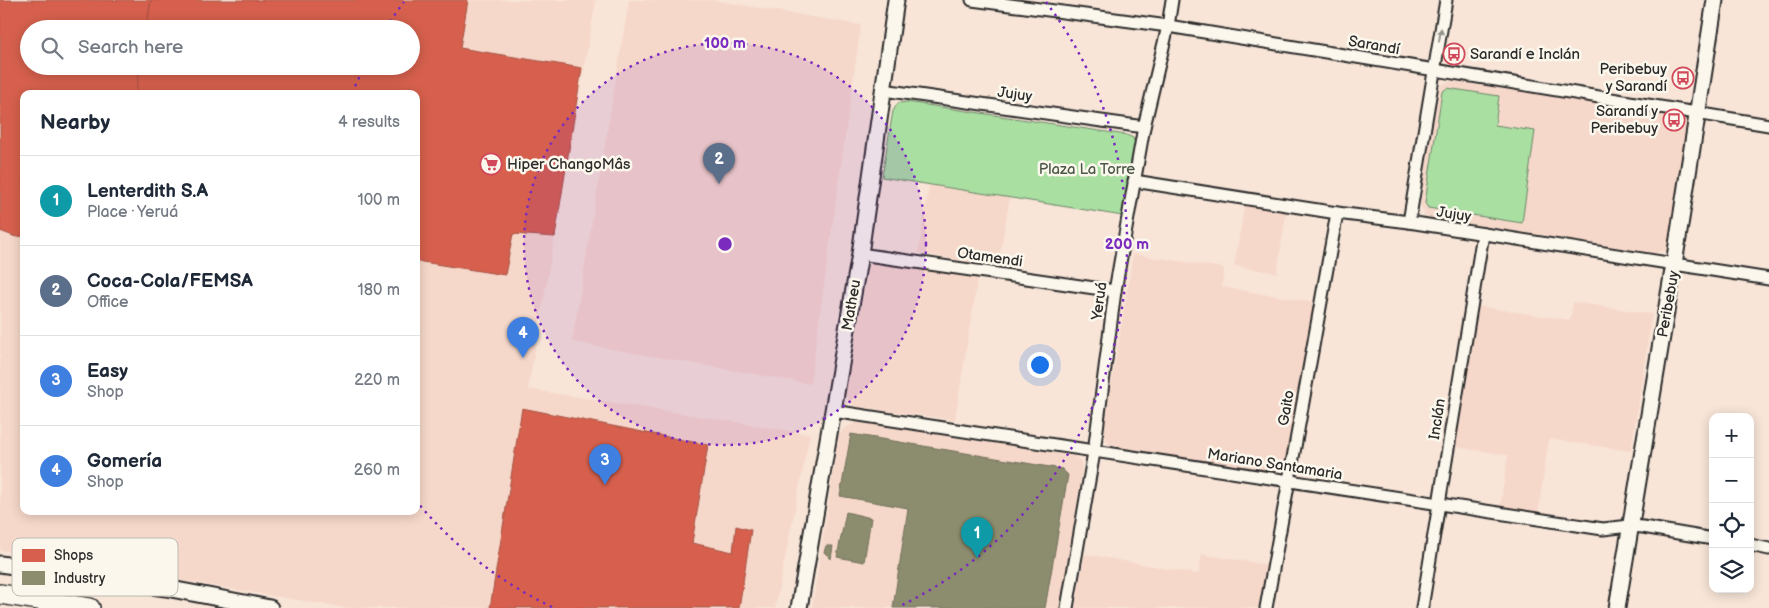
<!DOCTYPE html>
<html lang="en">
<head>
<meta charset="utf-8">
<style>
	:root { --surface:#fff; --page:#f6f6f7; --text:#1f2937; --muted:#747a83; --line:#e0e1e3; --accent:#7c3aed }
	body { margin:0; font-family:"Balsamiq Sans",sans-serif; background:var(--page); color:var(--text) }
	.controls { position:absolute; right:15px; bottom:15px; display:grid; overflow:hidden; border-radius:10px; box-shadow:0 2px 12px #0003 }
	.controls button { width:45px; height:45px; display:grid; place-items:center; padding:0; border:0; border-bottom:1px solid var(--line); background:var(--surface); color:var(--text); font:25px sans-serif }
	.you { position:absolute; left:1039px; top:364px; width:18px; height:18px; margin:-12px; border:4px solid #fff; border-radius:50%; background:#1a73e8; box-shadow:0 0 0 8px #1a73e833 }
	.badge { display:grid; place-items:center; width:32px; height:32px; border-radius:50%; background:var(--accent); color:#fff; font-size:16px; font-weight:700 }
	.pin { position:absolute; translate:-50% -41px; filter:drop-shadow(0 1px 2px #0008) }
	.pin::after { content:''; position:absolute; top:26px; width:18px; height:15px; background:inherit; clip-path:polygon(0 0,100% 0,50% 100%) }
	.list { margin:0; padding:0; list-style:none }
	h2 { display:flex; justify-content:space-between; align-items:center; height:65px; margin:0; padding:0 20px; font-size:21px }
	h2 small { font-size:16px; font-weight:400; color:var(--muted) }
	.list li { display:grid; grid-template-columns:32px 1fr auto; gap:15px; align-items:center; box-sizing:border-box; height:90px; padding:0 20px; border-top:1px solid var(--line) }
	.list b { display:block; font-size:19px; white-space:nowrap }
	.list p { margin:0; font-size:16px; white-space:nowrap; color:var(--muted) }
	.list em { font-size:16px; font-style:normal; color:var(--muted) }
	.icon { flex:none; width:28px; height:28px; fill:none; stroke:currentColor; stroke-width:2; stroke-linecap:round; stroke-linejoin:round }
	.map { position:relative; flex:none; width:1769px; height:608px; overflow:hidden }
	.search { position:absolute; background:var(--surface); box-shadow:0 2px 12px #0003; left:20px; top:20px; width:400px; height:55px; display:flex; align-items:center; gap:12px; box-sizing:border-box; padding:0 18px; border-radius:28px; color:var(--muted); font-size:19px }
	.panel { position:absolute; background:var(--surface); box-shadow:0 2px 12px #0003; left:20px; top:90px; width:400px; height:425px; border-radius:10px }
	.map>svg:first-child { display:block }
	.built { fill:#f6d8ca; fill-rule:evenodd }
	.green { fill:#aadfa2; stroke:#6a8566 }
	.shops { fill:#d6604d; stroke:#a35043 }
	.industry { fill:#8c8c6e; stroke:#6f6f5a }
	.lines { fill:none; stroke-linecap:round; stroke-linejoin:round }
	.minor-casing { stroke:#2b2b2b; stroke-width:15 }
	.tertiary-casing { stroke:#2b2b2b; stroke-width:19 }
	.primary-casing { stroke:#2b2b2b; stroke-width:22 }
	.minor { stroke:#fbf7ec; stroke-width:11 }
	.tertiary { stroke:#fbf7ec; stroke-width:15 }
	.primary { stroke:#fbf7ec; stroke-width:19 }
	.oneway { fill:#93918c }
	.ring { fill:none; stroke:#7b2cbf; stroke-width:2.5; stroke-dasharray:2.5 5 }
	.labels { text-anchor:middle; stroke-width:5; stroke-linejoin:round; paint-order:stroke }
	.street-label { font-size:15px; fill:#2b2b2b; stroke:#fbf7ec }
	.poi-label { font-size:15px; fill:#2b2b2b; stroke:#fbf7ec; text-anchor:start }
	.park-label { font-size:15px; fill:#4b5849; stroke:#fbf7ec }
	.key { fill:#fbf7ec; stroke:#bdbab2; stroke-width:1 }
	.key-label { font-size:14px; fill:#2b2b2b }
	.centre { fill:#7b2cbf; stroke:#fbf7ec; stroke-width:2.5 }
	.ring-label { font-size:15px; text-anchor:middle; font-weight:bold; fill:#7b2cbf; stroke:#fbf7ec; stroke-width:5; stroke-linejoin:round; paint-order:stroke }
</style>
</head>
<body>
<div class="map">
<svg width="1769" height="608" viewBox="0 0 1769 608">
	<rect width="100%" height="100%" fill="#f8e5d8"/>
	<filter id="ink" filterUnits="userSpaceOnUse"><feTurbulence type="fractalNoise" baseFrequency=".02" numOctaves="2"/><feDisplacementMap in="SourceGraphic" scale="10" xChannelSelector="R" yChannelSelector="G"/><feConvolveMatrix kernelMatrix="1 2 1 2 8 2 1 2 1" color-interpolation-filters="sRGB"/></filter>
	<g filter="url(#ink)">
		<g class="built">
			<path d="M0,0H596L528,389L810,434L775,608H345L0,550ZM29,29H411V66H29ZM24,94H416V511H24Z"/>
			<path d="M629,0H712L861,25L810,384L572,342Z"/>
			<path d="M1452,81L1685,116L1691,124L1672,243L1666,250L1655,253L1429,218L1425,215L1420,205L1438,90L1442,84Z"/>
			<path d="M929,185L1010,197L998,267L918,253Z"/>
			<path d="M1245,202L1287,208L1277,273L1234,266Z"/>
			<path d="M1133,254L1224,268L1222,287L1314,302L1287,463L1280,471L1273,473L1110,446L1106,439L1104,429Z"/>
			<path d="M876,261L978,276L955,420L859,407L853,405L845,395L869,266L872,262Z"/>
			<path d="M1573,302L1652,314L1631,451L1549,439L1538,513L1500,507L1508,455L1455,447L1476,306L1570,320Z"/>
			<path d="M857,422L1074,456L1081,461L1082,470L1061,608H812L839,435L843,429Z"/>
			<path d="M1085,554L1198,574L1202,554L1269,565L1261,608H1075Z"/>
		</g>
		<g class="green">
			<path d="M1447,88L1499,96L1495,125L1535,131L1522,223L1428,208L1425,203L1442,92Z"/>
			<path d="M907,102L1127,135L1133,138L1135,143L1123,216L882,177L893,111L898,103Z"/>
		</g>
		<g class="shops">
			<path d="M0,0H151L146,29H29V66H140L136,94H24V236L16,237L0,231Z"/>
			<path d="M151,0H468L460,48L582,68L555,237L513,234L505,275L416,261V94H136L140,66H411V29H146Z"/>
			<path d="M522,408L708,445L692,543L733,552L736,526L751,530L739,608H490Z"/>
		</g>
		<g class="industry">
			<path d="M851,434L1062,469L1068,475L1045,608H893L908,508L840,496Z"/>
			<path d="M846,512L871,518L864,562L837,557Z"/>
			<path d="M826,546H833L831,559L824,552Z"/>
		</g>
		<g class="lines">
			<g class="minor-casing">
				<g id="minor">
					<path d="M972,0L1168,26L1769,125"/>
					<path d="M883,90L1144,127"/>
					<path d="M1134,181L1337,213L1409,222L1769,279"/>
					<path d="M1409,222L1446,0"/>
					<path d="M860,254L1115,291"/>
					<path d="M833,411L1603,529L1630,526L1643,527L1713,539"/>
					<path d="M1750,545L1769,549"/>
					<path d="M1067,608L1094,452L1115,291L1144,127L1168,26L1172,0"/>
					<path d="M1266,608L1337,213"/>
					<path d="M1422,608L1483,234"/>
				</g>
			</g>
			<g class="tertiary-casing">
				<g id="tertiary">
					<path d="M0,564L166,588L270,608"/>
					<path d="M799,608L860,254L896,0"/>
					<path d="M1617,608L1674,264L1715,0"/>
				</g>
			</g>
			<g class="primary-casing">
				<path id="primary" d="M0,594L90,608"/>
			</g>
			<use href="#minor" class="minor"/>
			<use href="#tertiary" class="tertiary"/>
			<use href="#primary" class="primary"/>
		</g>
		<defs><path id="oneway-solid" d="M-6-.8H1V-3.2L6.5 0L1 3.2V.8H-6Z" transform="scale(1.25)"/></defs>
		<use class="oneway" href="#oneway-solid" transform="translate(1440 35) rotate(-81)"/>
	</g>
	<circle cx="725" cy="244" r="201" fill="#7b2cbf" fill-opacity=".12"/>
	<g class="ring">
		<circle cx="725" cy="244" r="201"/>
		<path d="M552 607A402 402 0 0 1 417 502M352 93A402 402 0 0 1 364 68M386 28A402 402 0 0 1 404 2M1046 2A402 402 0 0 1 898 607"/>
	</g>
	<defs>
		<g id="bus-ring" transform="scale(1.125)"><circle r="9.5" fill="#fbf7ec" stroke="#d1495b" stroke-width="1.5"/><path d="M-5-6H5V4H4V6H2V4H-2V6H-4V4H-5ZM-3.5-4V0h7V-4ZM-3.5 1.2v1.5H-2V1.2ZM2 1.2v1.5H3.5V1.2Z" fill="#d1495b"/></g>
		<g id="supermarket-ring" transform="scale(1.125)"><circle r="9.5" fill="#fbf7ec" stroke="#d1495b" stroke-width="1.5"/><path d="M-6-5.5h2.5l.6 2H6L4.5 2H-2.5L-4.4-4H-6ZM-1.5 3.2a1.3 1.3 0 1 0 .1 0ZM3 3.2a1.3 1.3 0 1 0 .1 0Z" fill="#d1495b"/></g>
	</defs>
	<g fill-rule="evenodd">
		<use href="#bus-ring" x="1454" y="54"/>
		<use href="#bus-ring" x="1683" y="78"/>
		<use href="#bus-ring" x="1674" y="120"/>
		<use href="#supermarket-ring" x="491" y="164"/>
	</g>
	<g class="labels">
		<g class="street-label">
			<text transform="translate(1374 45) rotate(10)" y="5">Sarandí</text>
			<text transform="translate(1015 94) rotate(8)" y="5">Jujuy</text>
			<text transform="translate(1454 214) rotate(9)" y="5">Jujuy</text>
			<text transform="translate(990 257) rotate(8)" y="5">Otamendi</text>
			<text transform="translate(1099 301) rotate(-82)" y="5">Yeruá</text>
			<text transform="translate(1668 304) rotate(-80)" y="5">Peribebuy</text>
			<text transform="translate(851 305) rotate(-80)" y="5">Matheu</text>
			<text transform="translate(1286 408) rotate(-80)" y="5">Gaito</text>
			<text transform="translate(1437 419) rotate(-81)" y="5">Inclán</text>
			<text transform="translate(1275 464) rotate(9)" y="5">Mariano Santamaria</text>
		</g>
		<g class="poi-label">
			<text x="1470" y="59">Sarandí e Inclán</text>
			<text x="1667" y="74" text-anchor="end">Peribebuy<tspan x="1667" dy="17">y Sarandí</tspan></text>
			<text x="1658" y="116" text-anchor="end">Sarandí y<tspan x="1658" dy="17">Peribebuy</tspan></text>
			<text x="507" y="169">Hiper ChangoMâs</text>
		</g>
		<g class="park-label">
			<text x="1087" y="174">Plaza La Torre</text>
		</g>
	</g>
	<rect x="12" y="538" width="166" height="58" rx="8" class="key"/>
	<rect x="22" y="549" width="23" height="13" fill="#d6604d"/>
	<rect x="22" y="571" width="23" height="14" fill="#8c8c6e"/>
	<g class="key-label">
		<text x="54" y="560">Shops</text>
		<text x="54" y="583">Industry</text>
	</g>
	<circle cx="725" cy="244" r="8" class="centre"/>
	<g class="ring-label">
		<text x="725" y="48">100 m</text>
		<text x="1127" y="249">200 m</text>
	</g>
</svg>
<div class="controls">
<button>+</button>
<button>−</button>
<button><svg class="icon" aria-label="locate" viewBox="0 0 24 24"><circle cx="12" cy="12" r="6"/><path d="M12 2v4M12 18v4M2 12h4M18 12h4"/></svg></button>
<button><svg class="icon" aria-label="layers" viewBox="0 0 24 24"><path d="M12 4l9 5-9 5-9-5zM3 14l9 5 9-5"/></svg></button>
</div>
<div class="you"></div>
<div class="pin badge" style="left:977px;top:558px;background:#0f9aa8">1</div>
<div class="pin badge" style="left:719px;top:184px;background:#5c6f8a">2</div>
<div class="pin badge" style="left:605px;top:485px;background:#3f7fe0">3</div>
<div class="pin badge" style="left:523px;top:358px;background:#3f7fe0">4</div>
<div class="search"><svg class="icon" aria-label="search" viewBox="0 0 24 24"><circle cx="10" cy="10" r="6"/><path d="M15 15l6 6"/></svg>Search here</div>
<section class="panel">
<h2>Nearby<small>4 results</small></h2>
<ul class="list">
<li><span class="badge" style="background:#0f9aa8">1</span><div><b>Lenterdith S.A</b><p>Place · Yeruá</p></div><em>100 m</em></li>
<li><span class="badge" style="background:#5c6f8a">2</span><div><b>Coca-Cola/FEMSA</b><p>Office</p></div><em>180 m</em></li>
<li><span class="badge" style="background:#3f7fe0">3</span><div><b>Easy</b><p>Shop</p></div><em>220 m</em></li>
<li><span class="badge" style="background:#3f7fe0">4</span><div><b>Gomería</b><p>Shop</p></div><em>260 m</em></li>
</ul>
</section>
</div>
</body>
</html>
